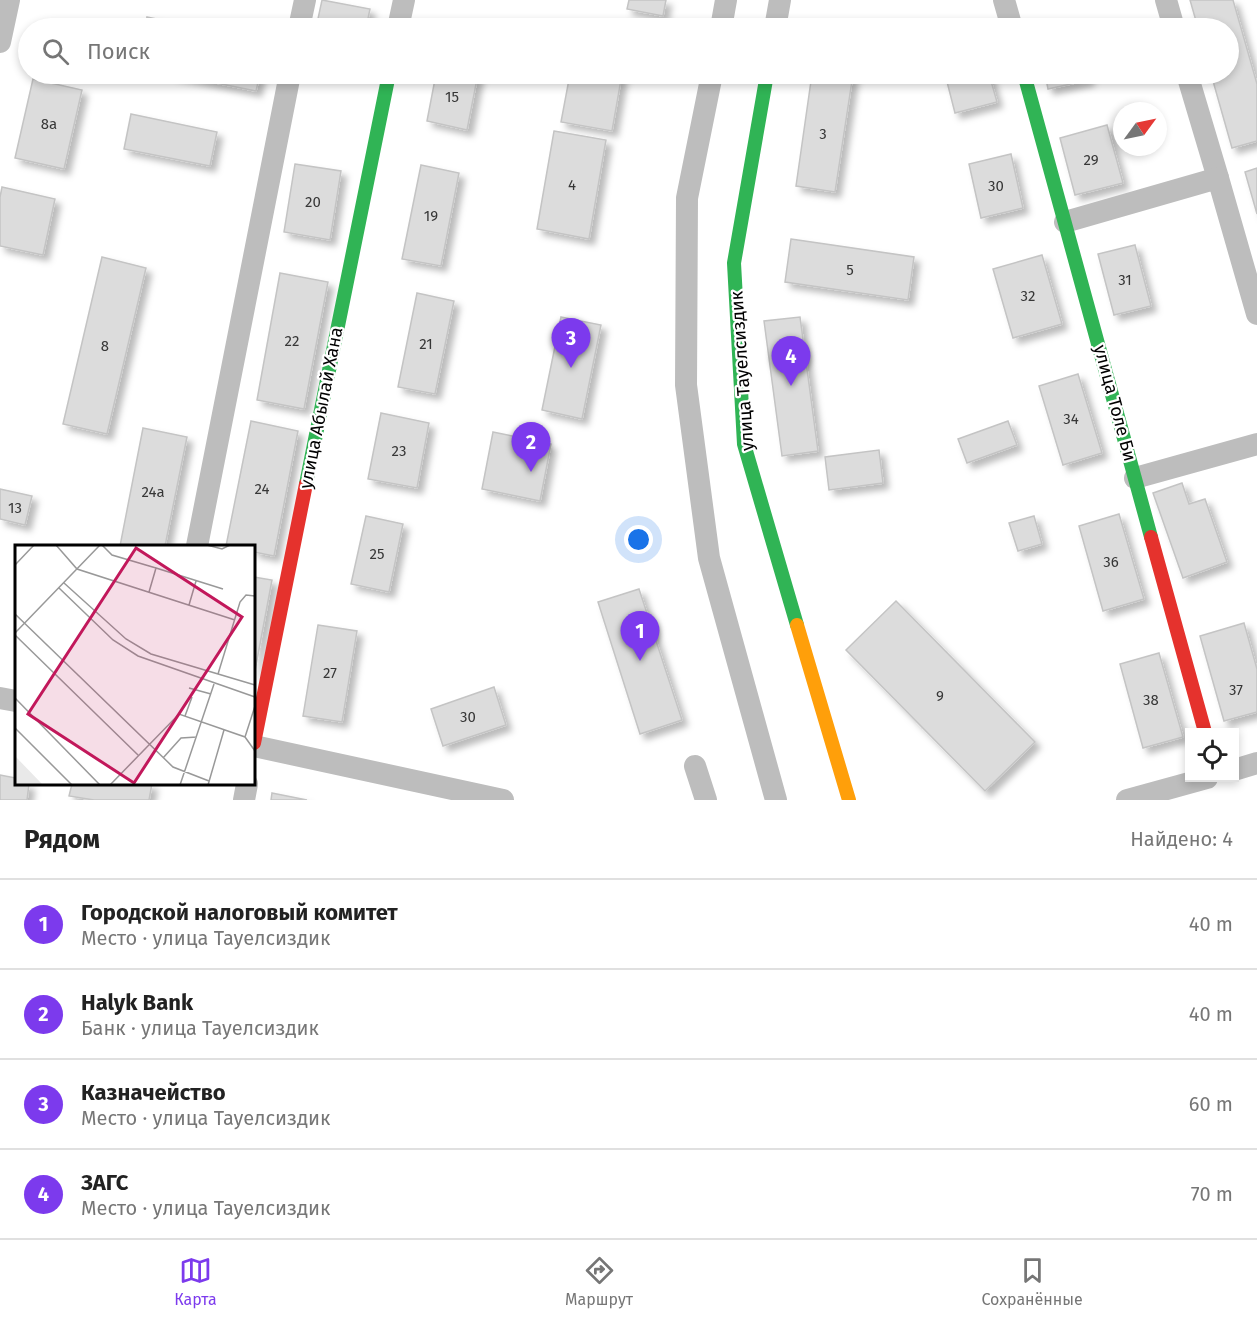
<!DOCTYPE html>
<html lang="ru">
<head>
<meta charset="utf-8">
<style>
	:root { --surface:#fff; --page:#f6f6f6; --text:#222; --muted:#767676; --line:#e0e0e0; --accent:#7c3aed }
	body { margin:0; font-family:"Fira Sans",sans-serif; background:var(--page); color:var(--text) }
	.controls { position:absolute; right:18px; bottom:18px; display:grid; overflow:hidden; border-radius:0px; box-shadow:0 3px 9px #0003 }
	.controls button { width:54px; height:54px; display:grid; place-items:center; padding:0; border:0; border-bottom:2px solid var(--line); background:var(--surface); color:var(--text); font:30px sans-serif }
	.compass { position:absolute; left:1113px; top:102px; width:54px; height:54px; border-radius:50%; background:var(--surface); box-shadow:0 3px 9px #0003; rotate:57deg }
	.you { position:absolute; left:639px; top:540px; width:21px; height:21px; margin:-15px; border:4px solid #fff; border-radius:50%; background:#1a73e8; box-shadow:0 0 0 9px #1a73e833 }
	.badge { display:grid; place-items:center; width:39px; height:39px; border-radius:50%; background:var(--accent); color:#fff; font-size:20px; font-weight:700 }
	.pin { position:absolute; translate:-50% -50px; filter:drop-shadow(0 2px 3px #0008) }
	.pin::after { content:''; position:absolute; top:32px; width:21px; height:18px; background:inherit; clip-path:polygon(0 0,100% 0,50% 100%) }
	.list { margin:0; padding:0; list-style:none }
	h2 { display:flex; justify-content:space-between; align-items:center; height:78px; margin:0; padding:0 24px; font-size:26px }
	h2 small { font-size:20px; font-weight:400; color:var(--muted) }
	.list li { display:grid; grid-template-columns:39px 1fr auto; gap:18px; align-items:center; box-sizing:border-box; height:90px; padding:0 24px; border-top:2px solid var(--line) }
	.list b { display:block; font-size:22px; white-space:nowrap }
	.list p { margin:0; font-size:20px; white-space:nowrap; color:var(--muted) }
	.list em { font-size:20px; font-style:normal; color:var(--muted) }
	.icon { flex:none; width:33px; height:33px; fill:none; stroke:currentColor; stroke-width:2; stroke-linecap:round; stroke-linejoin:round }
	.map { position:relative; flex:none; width:1257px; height:800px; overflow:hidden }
	.search { position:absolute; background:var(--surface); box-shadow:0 3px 9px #0003; left:18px; right:18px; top:18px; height:66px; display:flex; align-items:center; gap:15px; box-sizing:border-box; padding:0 21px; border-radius:33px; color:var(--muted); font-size:22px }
	.sheet { height:438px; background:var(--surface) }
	nav { display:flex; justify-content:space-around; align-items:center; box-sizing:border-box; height:84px; border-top:2px solid var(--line); background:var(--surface); font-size:16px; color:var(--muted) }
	nav a { display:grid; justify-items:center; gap:3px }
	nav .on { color:var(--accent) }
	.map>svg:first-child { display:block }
	.building { fill:#dcdcdc; stroke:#c4c4c4; stroke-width:1.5; filter:url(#shadow) }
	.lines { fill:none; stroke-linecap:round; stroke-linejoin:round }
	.street { stroke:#bdbdbd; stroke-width:22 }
	.fast { stroke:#30b455; stroke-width:14 }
	.slow { stroke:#ff9f0a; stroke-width:14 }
	.jam { stroke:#e5322d; stroke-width:14 }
	.labels { text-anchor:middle; stroke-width:4.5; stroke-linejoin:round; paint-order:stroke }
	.number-label { font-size:15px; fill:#373737 }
	.street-label { font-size:18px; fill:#000; stroke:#fff }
	.inset-road { fill:none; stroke:#999; stroke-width:1.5 }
	.view { fill:#c2185b; fill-opacity:0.15; stroke:#c2185b; stroke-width:3 }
	.inset-edge { fill:none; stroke:#000; stroke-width:3 }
</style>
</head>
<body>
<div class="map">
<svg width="1257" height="800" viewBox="0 0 1257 800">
	<defs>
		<filter id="shadow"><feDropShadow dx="5.5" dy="5.5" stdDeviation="3" flood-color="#0004"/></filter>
	</defs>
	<rect width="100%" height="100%" fill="#fff"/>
	<g class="building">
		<path d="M322,0L370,9L366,28H316Z"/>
		<path d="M629,0H666L663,16L627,9Z"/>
		<path d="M1190,0H1233L1257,84V141L1232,148L1211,74H1228V28H1198Z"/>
		<path d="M147,17L200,28H145Z"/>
		<path d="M1076,21L1077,28H1043Z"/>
		<path d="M172,74H260L256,91Z"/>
		<path d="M436,74H478L467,130L427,121Z"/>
		<path d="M570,74H622L612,131L561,122Z"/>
		<path d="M812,74H853L835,192L796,186Z"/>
		<path d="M945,74H989L997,102L955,113Z"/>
		<path d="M1045,74H1088L1089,80L1048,89Z"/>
		<path d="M33,79L82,90L64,169L15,158Z"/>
		<path d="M131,114L217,132L210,166L124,149Z"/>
		<path d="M1107,125L1123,183L1075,195L1060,138Z"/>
		<path d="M554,131L606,140L589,239L537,229Z"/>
		<path d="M1011,154L1023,208L981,218L969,164Z"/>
		<path d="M295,164L341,171L330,240L284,232Z"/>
		<path d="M421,165L459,173L441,266L402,259Z"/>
		<path d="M1257,168V214L1245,172Z"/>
		<path d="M2,187L55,199L43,255L0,246V197Z"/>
		<path d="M791,239L914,257L908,300L785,282Z"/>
		<path d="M1135,245L1151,306L1114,315L1098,254Z"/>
		<path d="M1042,255L1062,324L1013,338L993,269Z"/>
		<path d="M102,257L146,268L107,434L63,424Z"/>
		<path d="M280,273L328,282L304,409L257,400Z"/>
		<path d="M417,293L454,301L435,394L398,387Z"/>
		<path d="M561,317L601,325L582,419L542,410Z"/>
		<path d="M800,317L818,451L782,456L764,321Z"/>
		<path d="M1078,374L1102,453L1063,465L1039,386Z"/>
		<path d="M381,413L429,423L417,488L368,479Z"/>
		<path d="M251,421L298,431L274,556L254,552V546H226Z"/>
		<path d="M1008,421L1017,445L967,463L958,439Z"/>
		<path d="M143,428L187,437L165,546H120Z"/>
		<path d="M493,432L551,444L540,501L482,489Z"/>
		<path d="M879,450L883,483L829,490L825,457Z"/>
		<path d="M1182,483L1189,504L1205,499L1227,562L1183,578L1153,493Z"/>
		<path d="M0,489L32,496L25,525L0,519Z"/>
		<path d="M1119,514L1144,599L1103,611L1079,526Z"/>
		<path d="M366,516L403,524L389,592L351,584Z"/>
		<path d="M1034,516L1042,544L1018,551L1009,523Z"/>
		<path d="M254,577L272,580L254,676Z"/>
		<path d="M639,589L682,720L640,734L598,602Z"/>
		<path d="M896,601L1035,742L985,791L846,650Z"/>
		<path d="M1244,623L1257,669V712L1224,721L1200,636Z"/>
		<path d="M318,625L357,631L342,722L303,716Z"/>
		<path d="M1159,653L1183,737L1143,748L1120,664Z"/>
		<path d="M494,687L506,725L443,746L431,709Z"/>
		<path d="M0,775L16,778V784H29L27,800H0Z"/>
		<path d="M72,784H152L149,800H94L69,796Z"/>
		<path d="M272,793L307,800H271Z"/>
	</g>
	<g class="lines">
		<g class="street">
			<path d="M1004,0L1012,28"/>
			<path d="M1166,0L1174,28"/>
			<path d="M299,28L305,0"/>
			<path d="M398,28L404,0"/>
			<path d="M721,28L726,0"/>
			<path d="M775,28L780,0"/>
			<path d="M0,42L9,0"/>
			<path d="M712,74L687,198L686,385L709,558L776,800"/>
			<path d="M1187,74L1218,178"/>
			<path d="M1065,222L1218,178L1257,314"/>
			<path d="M1135,478L1257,444"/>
			<path d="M197,546L290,74"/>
			<path d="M0,698L16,701"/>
			<path d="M254,746L503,800"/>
			<path d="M695,766L706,800"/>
			<path d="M1234,770L1257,763"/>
			<path d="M244,800L247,784"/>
			<path d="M1127,800L1207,778"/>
		</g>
		<g class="fast">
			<path d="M767,74L734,263L744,444L797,625"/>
			<path d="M1024,74L1151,537"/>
			<path d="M306,484L389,74"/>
		</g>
		<path class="slow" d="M797,625L849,800"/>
		<g class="jam">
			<path d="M1151,537L1205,732"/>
			<path d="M254,743L306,484"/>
		</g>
	</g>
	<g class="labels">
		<g class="number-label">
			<text x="452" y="102">15</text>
			<text x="49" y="129">8а</text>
			<text x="823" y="139">3</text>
			<text x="1091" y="165">29</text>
			<text x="572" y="190">4</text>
			<text x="996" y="191">30</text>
			<text x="313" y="207">20</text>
			<text x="431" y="221">19</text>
			<text x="850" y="275">5</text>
			<text x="1125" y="285">31</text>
			<text x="1028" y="301">32</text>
			<text x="292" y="346">22</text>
			<text x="426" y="349">21</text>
			<text x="105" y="351">8</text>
			<text x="1071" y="424">34</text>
			<text x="399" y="456">23</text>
			<text x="262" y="494">24</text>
			<text x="153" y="497">24а</text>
			<text x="15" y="513">13</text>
			<text x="377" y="559">25</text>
			<text x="1111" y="567">36</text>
			<text x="330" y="678">27</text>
			<text x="1236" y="695">37</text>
			<text x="940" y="701">9</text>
			<text x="1151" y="705">38</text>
			<text x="468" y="722">30</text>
		</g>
		<g class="street-label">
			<text transform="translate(742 371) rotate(-94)" y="6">улица Тауелсиздик</text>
			<text transform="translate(1115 403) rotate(75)" y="6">улица Толе Би</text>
			<text transform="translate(321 408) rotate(-79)" y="6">улица Абылай Хана</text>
		</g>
	</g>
	<g transform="translate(15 545)">
		<rect width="240" height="240" fill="#fff"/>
		<path d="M0,211L28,240H0Z" fill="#e9e9e9"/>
		<path class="inset-road" d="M41,0L62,24L220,75M87,0L97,10L141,23M192,0L207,4L215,0M0,20L19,0M49,38L111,94L136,109L240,140M44,43L98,95L123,111L240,152M134,47L141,23L208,44M174,60L181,36M0,69L158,222L194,236M0,88L85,0M0,90L123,210M203,129L225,57L231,50L240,51M174,143L196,149M0,153L85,240M170,171L177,152M0,183L57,240M230,192L240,161M148,213L166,193L182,192M95,240L164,169L230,192L240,206M165,240L199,139M193,240L209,185"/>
		<path class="view" d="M121,3L227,72L119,238L13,169Z"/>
		<rect width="240" height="240" class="inset-edge"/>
	</g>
</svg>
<div class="controls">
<button><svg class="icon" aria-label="locate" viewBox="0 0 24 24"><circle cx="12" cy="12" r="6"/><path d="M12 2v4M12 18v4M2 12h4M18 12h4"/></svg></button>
</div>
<svg class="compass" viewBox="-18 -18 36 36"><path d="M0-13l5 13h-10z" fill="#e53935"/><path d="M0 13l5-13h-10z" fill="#767676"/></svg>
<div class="you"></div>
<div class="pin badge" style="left:640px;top:661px">1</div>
<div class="pin badge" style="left:531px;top:472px">2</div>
<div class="pin badge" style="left:571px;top:368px">3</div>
<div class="pin badge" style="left:791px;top:386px">4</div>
<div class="search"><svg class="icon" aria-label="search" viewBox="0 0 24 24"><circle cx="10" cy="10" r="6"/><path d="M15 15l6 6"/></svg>Поиск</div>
</div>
<section class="sheet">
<h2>Рядом<small>Найдено: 4</small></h2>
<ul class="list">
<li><span class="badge">1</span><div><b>Городской налоговый комитет</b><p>Место · улица Тауелсиздик</p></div><em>40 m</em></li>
<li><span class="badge">2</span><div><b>Halyk Bank</b><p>Банк · улица Тауелсиздик</p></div><em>40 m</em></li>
<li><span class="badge">3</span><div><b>Казначейство</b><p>Место · улица Тауелсиздик</p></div><em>60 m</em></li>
<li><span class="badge">4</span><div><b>ЗАГС</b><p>Место · улица Тауелсиздик</p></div><em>70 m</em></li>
</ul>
</section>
<nav>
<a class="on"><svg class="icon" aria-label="map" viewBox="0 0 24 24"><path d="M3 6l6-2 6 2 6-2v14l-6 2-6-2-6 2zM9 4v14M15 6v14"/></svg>Карта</a>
<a><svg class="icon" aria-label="directions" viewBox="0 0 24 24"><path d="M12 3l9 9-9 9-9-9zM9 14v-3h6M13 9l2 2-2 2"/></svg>Маршрут</a>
<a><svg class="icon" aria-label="saved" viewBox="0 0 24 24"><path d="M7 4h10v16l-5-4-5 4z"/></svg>Сохранённые</a>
</nav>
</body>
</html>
